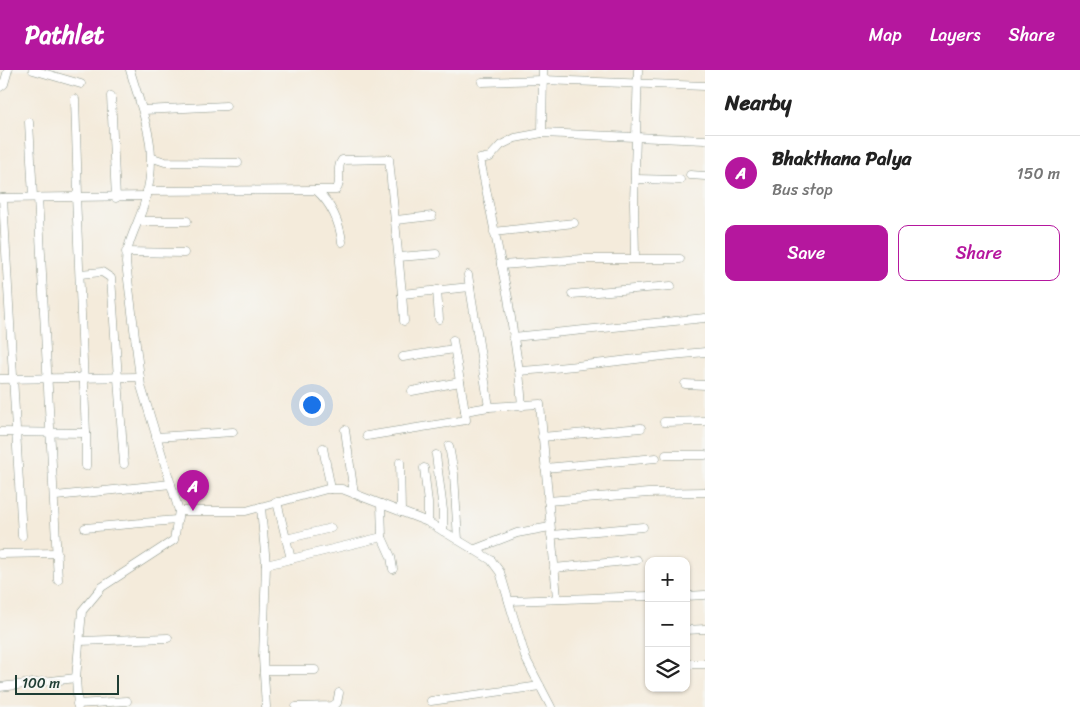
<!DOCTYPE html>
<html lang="en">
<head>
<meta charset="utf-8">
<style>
	:root { --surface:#fff; --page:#f6f6f6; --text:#222; --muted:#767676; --line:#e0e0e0; --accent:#b5179e }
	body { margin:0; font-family:Sriracha,sans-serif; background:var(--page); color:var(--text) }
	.controls { position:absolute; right:15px; bottom:15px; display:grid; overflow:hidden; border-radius:10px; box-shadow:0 1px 4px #0004 }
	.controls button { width:45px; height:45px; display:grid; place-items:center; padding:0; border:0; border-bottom:1px solid var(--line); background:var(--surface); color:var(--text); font:25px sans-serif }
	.scale { position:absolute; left:15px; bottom:12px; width:104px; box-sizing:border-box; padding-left:5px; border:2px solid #1f3d34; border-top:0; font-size:14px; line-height:18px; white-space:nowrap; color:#1f3d34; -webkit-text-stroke:4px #f6f6f2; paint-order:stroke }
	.you { position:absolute; left:311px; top:334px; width:18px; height:18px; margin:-12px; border:4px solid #fff; border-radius:50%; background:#1a73e8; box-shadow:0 0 0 8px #1a73e833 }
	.badge { display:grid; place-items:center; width:32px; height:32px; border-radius:50%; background:var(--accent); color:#fff; font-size:16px; font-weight:700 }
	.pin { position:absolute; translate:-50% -41px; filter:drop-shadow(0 1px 2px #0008) }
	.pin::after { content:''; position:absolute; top:26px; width:18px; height:15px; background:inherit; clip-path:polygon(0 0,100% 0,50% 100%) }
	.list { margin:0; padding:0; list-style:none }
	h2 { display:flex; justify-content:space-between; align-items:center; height:65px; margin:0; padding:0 20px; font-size:21px }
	h2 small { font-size:16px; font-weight:400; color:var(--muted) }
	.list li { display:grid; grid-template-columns:32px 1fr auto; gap:15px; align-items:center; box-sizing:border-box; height:75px; padding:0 20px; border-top:1px solid var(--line) }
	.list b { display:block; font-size:19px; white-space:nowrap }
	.list p { margin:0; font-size:16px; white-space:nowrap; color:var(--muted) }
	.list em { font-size:16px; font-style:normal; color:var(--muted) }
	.actions { display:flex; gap:10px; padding:15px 20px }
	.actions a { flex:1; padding:11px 0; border:1px solid var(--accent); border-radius:10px; text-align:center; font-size:18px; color:var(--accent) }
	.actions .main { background:var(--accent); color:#fff }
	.icon { flex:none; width:28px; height:28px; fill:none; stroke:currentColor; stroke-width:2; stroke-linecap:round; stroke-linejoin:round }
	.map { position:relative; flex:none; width:705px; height:637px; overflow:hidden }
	header { display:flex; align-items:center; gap:30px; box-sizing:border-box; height:70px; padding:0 25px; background:var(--accent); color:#fff }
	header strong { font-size:24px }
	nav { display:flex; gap:28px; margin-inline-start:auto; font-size:18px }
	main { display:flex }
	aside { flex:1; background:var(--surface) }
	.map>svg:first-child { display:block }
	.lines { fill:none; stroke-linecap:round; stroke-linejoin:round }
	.minor-casing { stroke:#8a9488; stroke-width:9 }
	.minor { stroke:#fff; stroke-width:8 }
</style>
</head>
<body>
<header>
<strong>Pathlet</strong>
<nav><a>Map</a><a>Layers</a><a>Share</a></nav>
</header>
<main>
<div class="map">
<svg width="705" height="637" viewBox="0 0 705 637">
	<rect width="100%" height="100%" fill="#f6f6f2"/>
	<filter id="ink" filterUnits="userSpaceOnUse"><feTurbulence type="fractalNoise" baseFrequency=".02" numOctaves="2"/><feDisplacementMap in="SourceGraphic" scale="10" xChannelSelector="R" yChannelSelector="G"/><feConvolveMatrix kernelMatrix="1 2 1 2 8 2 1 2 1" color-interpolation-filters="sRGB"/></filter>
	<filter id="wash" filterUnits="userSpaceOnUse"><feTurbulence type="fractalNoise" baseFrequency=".0096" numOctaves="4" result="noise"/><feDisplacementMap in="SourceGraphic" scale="20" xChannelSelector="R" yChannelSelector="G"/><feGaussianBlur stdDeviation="1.12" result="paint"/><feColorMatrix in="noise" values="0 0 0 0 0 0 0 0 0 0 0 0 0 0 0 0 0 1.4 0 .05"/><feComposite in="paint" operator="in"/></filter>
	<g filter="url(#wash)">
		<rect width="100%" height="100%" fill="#f4ebdb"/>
	</g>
	<g filter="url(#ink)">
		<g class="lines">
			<g class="minor-casing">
				<g id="minor">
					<path d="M33,0L81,14"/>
					<path d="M130,0C144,48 160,79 145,131C140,151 126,172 126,193L141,316L179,441H246L327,419H342L428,452L491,490L500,502L526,589L551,637"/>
					<path d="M482,12L543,10L705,16"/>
					<path d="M0,17L4,14L8,0"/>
					<path d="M111,26L116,128"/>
					<path d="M75,29L78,125"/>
					<path d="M144,40L226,36"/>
					<path d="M29,52L33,127"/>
					<path d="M542,63L543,0"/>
					<path d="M705,70L542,63L515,68L501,75L490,87L480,89L508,228L519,301C581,297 643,287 705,282"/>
					<path d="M153,88L165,92L238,93"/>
					<path d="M690,105L705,106"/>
					<path d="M635,109L680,110"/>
					<path d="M316,120H336C343,112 335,99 342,90L389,89L402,224L470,217"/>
					<path d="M147,121L316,120C331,133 340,153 342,172"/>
					<path d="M38,127L58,510"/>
					<path d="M0,128L147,126"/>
					<path d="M3,128L22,466"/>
					<path d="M396,150L432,146"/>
					<path d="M139,151H187"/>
					<path d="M494,162L574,153"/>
					<path d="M126,182L184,183"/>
					<path d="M399,187L436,184"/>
					<path d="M635,188L634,133L638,0"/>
					<path d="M501,195L582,189H680"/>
					<path d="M80,204L102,202L111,208L124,394"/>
					<path d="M468,205L489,337L540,334L557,528"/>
					<path d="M437,220L439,249"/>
					<path d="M402,224L404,251"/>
					<path d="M572,224L671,216"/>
					<path d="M513,267L705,248"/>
					<path d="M453,270L465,341L489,337"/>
					<path d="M403,287L454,279"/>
					<path d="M519,301L522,336"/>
					<path d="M0,309L140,307"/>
					<path d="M685,314L705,315"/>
					<path d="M412,321L460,312"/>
					<path d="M664,352L705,351"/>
					<path d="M345,360L354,424"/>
					<path d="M0,362L86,363L76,125"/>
					<path d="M86,363V396"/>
					<path d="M367,366L466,350L465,341"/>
					<path d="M156,367L233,362"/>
					<path d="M542,367L641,358"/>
					<path d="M449,376L454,404L458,470"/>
					<path d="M323,378L331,419"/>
					<path d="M436,385L443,440V461"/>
					<path d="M666,385H705"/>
					<path d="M400,392L401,442"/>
					<path d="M424,398L428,433V452"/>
					<path d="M545,398L656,388"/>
					<path d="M56,426L171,414"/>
					<path d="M548,431L648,423L705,422"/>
					<path d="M277,432L291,489"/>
					<path d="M261,437L266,495L263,587L266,637"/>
					<path d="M85,458L176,450"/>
					<path d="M551,465L643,457"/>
					<path d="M382,467L391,487L393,499"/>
					<path d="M286,469L331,458"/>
					<path d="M473,480L517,463L550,457"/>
					<path d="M0,484L57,483"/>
					<path d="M266,495L382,467L381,434"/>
					<path d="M554,498L637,490"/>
					<path d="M686,526L705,525"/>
					<path d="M509,531L649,526"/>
					<path d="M686,560L705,559"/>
					<path d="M80,571L168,568"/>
					<path d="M686,594H705"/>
					<path d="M264,600H315"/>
					<path d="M0,617L76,608"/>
					<path d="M431,631L540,616"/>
					<path d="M77,634L127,631"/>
					<path d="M78,637L76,608L82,541L102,517L174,470L179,441"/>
					<path d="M296,637L332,636L337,633L339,623"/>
				</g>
			</g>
			<use href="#minor" class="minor"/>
		</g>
	</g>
</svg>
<div class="controls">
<button>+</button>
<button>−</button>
<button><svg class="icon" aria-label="layers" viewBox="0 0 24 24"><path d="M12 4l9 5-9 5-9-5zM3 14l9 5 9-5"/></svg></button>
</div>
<div class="scale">100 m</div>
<div class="you"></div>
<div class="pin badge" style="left:193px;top:441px">A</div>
</div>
<aside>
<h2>Nearby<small></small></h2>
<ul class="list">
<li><span class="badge">A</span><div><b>Bhakthana Palya</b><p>Bus stop</p></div><em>150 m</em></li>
</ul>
<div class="actions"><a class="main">Save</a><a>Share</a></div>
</aside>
</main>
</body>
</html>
